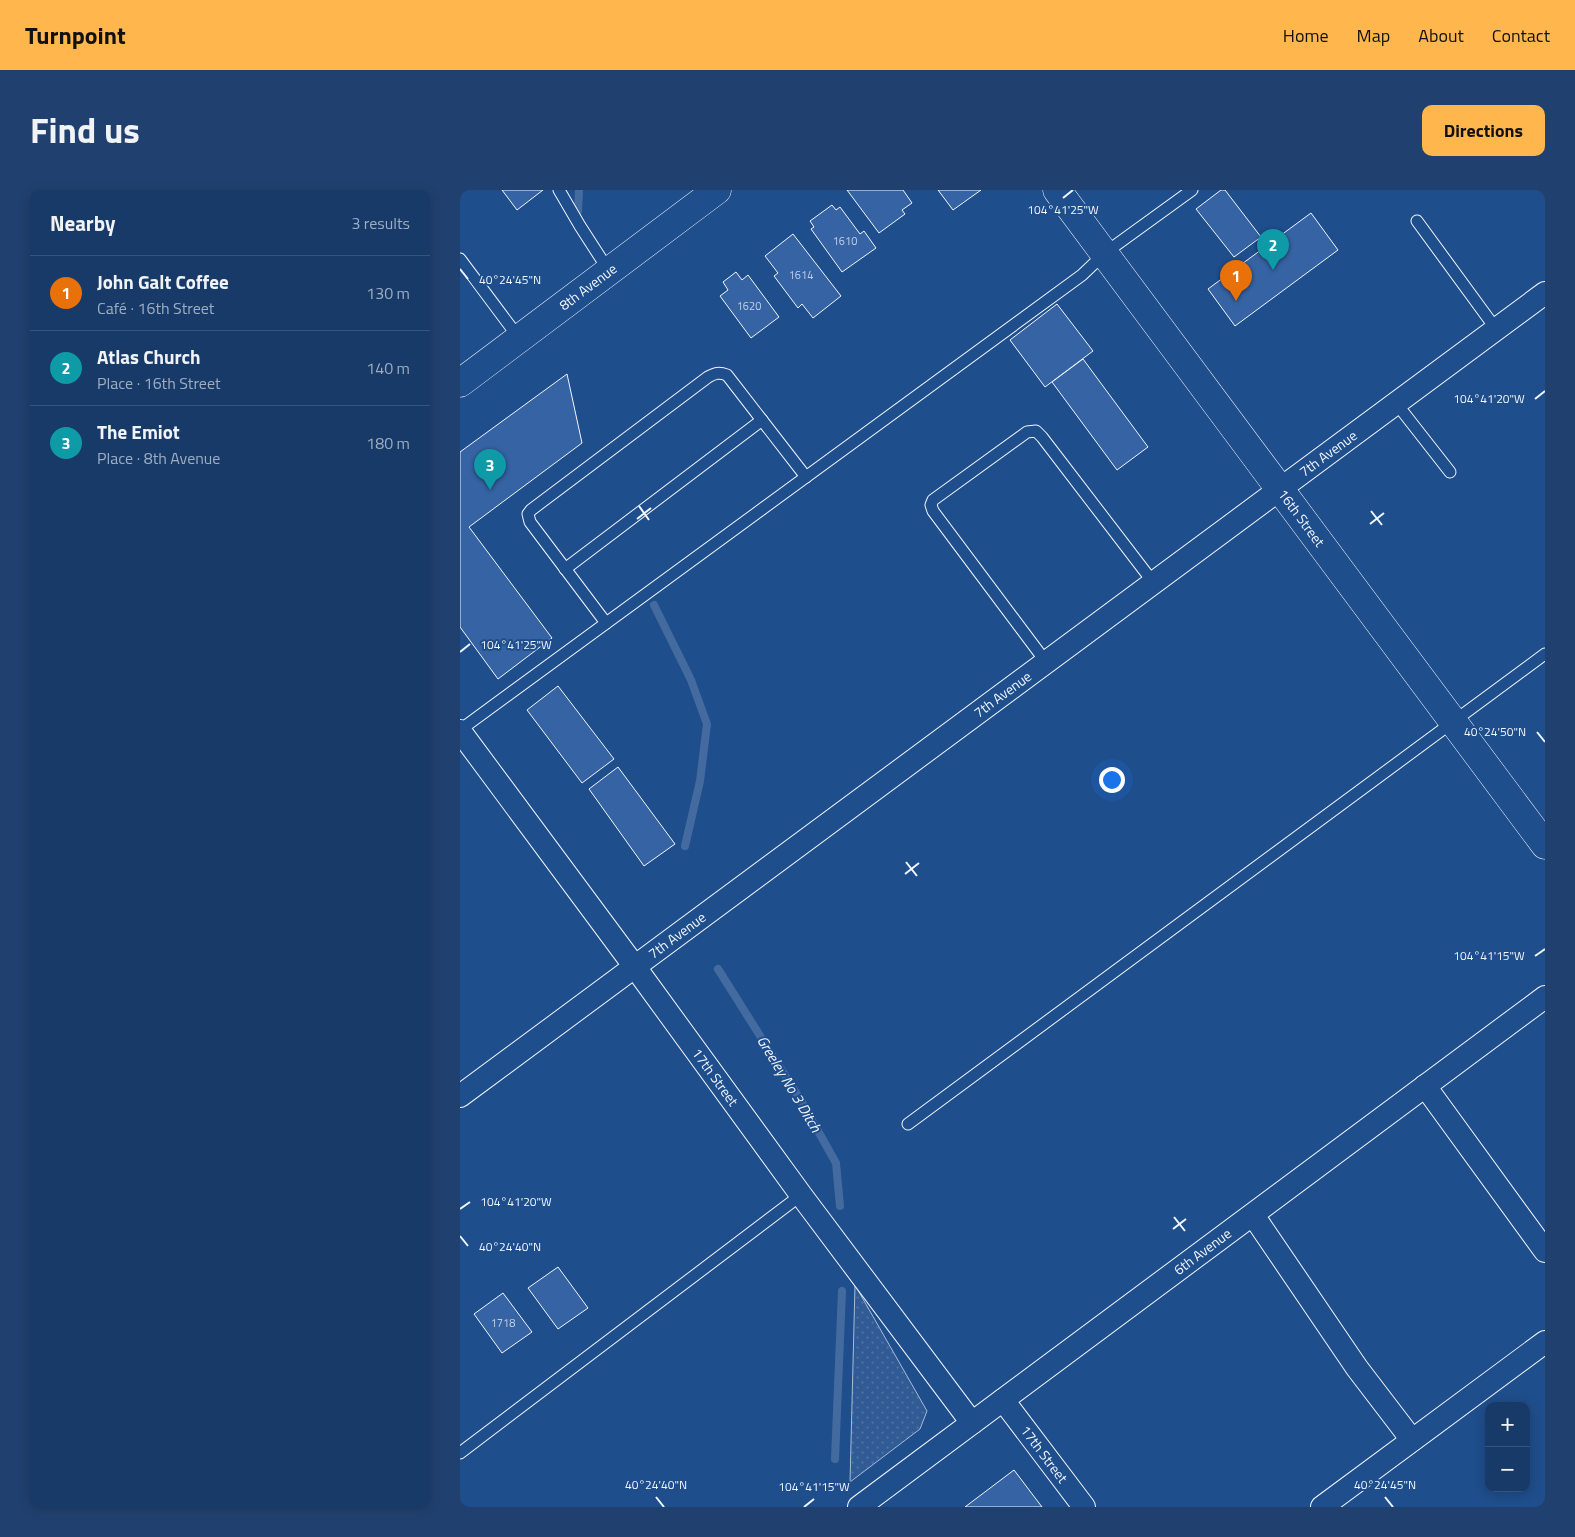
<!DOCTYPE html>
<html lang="en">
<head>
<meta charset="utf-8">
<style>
	:root { --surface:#173a69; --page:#20416f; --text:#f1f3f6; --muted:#9eadc0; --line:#36547d; --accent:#ffb74d }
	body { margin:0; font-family:"Titillium Web",sans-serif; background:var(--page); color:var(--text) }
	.controls { position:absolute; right:15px; bottom:15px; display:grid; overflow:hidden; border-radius:10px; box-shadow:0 2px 12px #0003 }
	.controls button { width:45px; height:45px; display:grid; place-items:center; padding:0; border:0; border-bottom:1px solid var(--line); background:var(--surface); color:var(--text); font:25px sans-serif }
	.you { position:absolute; left:651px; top:589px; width:18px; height:18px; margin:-12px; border:4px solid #fff; border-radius:50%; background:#1a73e8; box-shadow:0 0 0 8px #1a73e833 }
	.badge { display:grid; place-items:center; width:32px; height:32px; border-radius:50%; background:var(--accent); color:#fff; font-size:16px; font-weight:700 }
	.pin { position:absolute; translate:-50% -41px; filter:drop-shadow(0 1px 2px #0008) }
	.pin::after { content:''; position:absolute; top:26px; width:18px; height:15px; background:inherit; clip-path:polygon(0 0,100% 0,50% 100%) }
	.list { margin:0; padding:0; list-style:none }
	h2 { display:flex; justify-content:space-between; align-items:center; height:65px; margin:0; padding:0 20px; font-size:21px }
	h2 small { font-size:16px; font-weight:400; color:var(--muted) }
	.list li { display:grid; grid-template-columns:32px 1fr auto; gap:15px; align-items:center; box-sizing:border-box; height:75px; padding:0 20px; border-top:1px solid var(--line) }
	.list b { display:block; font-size:19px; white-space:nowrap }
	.list p { margin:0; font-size:16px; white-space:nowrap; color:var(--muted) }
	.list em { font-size:16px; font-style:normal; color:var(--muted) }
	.map { position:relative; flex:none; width:1085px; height:1317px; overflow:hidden; border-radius:10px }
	header { display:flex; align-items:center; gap:30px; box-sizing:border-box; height:70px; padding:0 25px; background:var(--accent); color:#111 }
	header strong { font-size:24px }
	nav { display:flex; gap:28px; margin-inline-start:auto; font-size:18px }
	.intro { display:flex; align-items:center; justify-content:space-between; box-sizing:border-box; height:120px; padding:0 30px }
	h1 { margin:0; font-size:35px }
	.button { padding:12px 22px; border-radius:10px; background:var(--accent); color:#111; font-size:18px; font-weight:700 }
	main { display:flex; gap:30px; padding:0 30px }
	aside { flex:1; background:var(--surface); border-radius:10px; box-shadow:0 2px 12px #0003 }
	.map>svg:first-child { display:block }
	.grass { fill:url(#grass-dots); stroke:#a8bbd7 }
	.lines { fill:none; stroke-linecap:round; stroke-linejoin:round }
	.stream { stroke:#446ba0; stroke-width:8 }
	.building { fill:#3563a3; stroke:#f2f6ff }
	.lane-casing { stroke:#f2f6ff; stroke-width:13 }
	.street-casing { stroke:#f2f6ff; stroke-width:24 }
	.secondary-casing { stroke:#f2f6ff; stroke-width:29 }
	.primary-casing { stroke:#f2f6ff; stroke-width:29 }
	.lane { stroke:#1f4e8c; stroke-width:11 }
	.street { stroke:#1f4e8c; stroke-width:22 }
	.secondary { stroke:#1f4e8c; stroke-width:28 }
	.primary { stroke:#1f4e8c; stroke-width:28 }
	.ticks { fill:none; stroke:#f2f6ff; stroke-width:2 }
	.labels { text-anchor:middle; stroke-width:4; stroke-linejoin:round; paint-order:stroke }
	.number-label { font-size:11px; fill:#c3d1e8 }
	.street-label { font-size:14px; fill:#f2f6ff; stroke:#1f4e8c }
	.water-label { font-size:15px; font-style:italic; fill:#f2f6ff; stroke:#1f4e8c }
	.ticks-label { font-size:12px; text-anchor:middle; fill:#f2f6ff; stroke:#1f4e8c; stroke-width:4; stroke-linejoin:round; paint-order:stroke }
</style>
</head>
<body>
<header>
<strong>Turnpoint</strong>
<nav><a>Home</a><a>Map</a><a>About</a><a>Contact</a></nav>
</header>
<div class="intro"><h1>Find us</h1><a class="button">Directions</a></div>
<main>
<aside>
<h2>Nearby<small>3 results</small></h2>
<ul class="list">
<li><span class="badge" style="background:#e8710a">1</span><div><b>John Galt Coffee</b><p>Café · 16th Street</p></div><em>130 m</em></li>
<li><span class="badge" style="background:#0f9aa8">2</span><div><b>Atlas Church</b><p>Place · 16th Street</p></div><em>140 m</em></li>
<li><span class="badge" style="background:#0f9aa8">3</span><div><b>The Emiot</b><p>Place · 8th Avenue</p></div><em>180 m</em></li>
</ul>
</aside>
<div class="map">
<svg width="1085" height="1317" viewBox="0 0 1085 1317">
	<defs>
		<pattern id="grass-dots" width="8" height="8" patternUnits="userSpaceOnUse" patternTransform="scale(1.25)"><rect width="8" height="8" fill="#305b95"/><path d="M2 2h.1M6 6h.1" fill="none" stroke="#4e73a5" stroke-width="1.8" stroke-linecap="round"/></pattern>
	</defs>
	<rect width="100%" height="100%" fill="#1f4e8c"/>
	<path class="grass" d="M395,1095L467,1221L460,1239L390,1292Z"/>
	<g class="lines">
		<g class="stream">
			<path d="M118,21L119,0"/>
			<path d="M194,415L231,490L247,534L240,591L225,656"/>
			<path d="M258,779L343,914L376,973L380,1016"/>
			<path d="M375,1269L382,1101"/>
		</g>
	</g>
	<g class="building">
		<path d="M42,0H83L57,20Z"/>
		<path d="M387,0H443L452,13L442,20L445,24L419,43Z"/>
		<path d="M478,0H521L493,20Z"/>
		<path d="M761,0H765L801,47L774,67L736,19Z"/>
		<path d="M372,15L376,20L380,17L400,44L404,41L416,58L382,82L351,39L354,37L350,31Z"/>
		<path d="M851,23L878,60L775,136L748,99Z"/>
		<path d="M333,44L381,106L353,128L342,114L338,118L314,86L318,83L305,66Z"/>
		<path d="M276,82L282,90L288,85L319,127L291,148L260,106L268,100L263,92Z"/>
		<path d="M597,114L633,161L585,197L550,150Z"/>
		<path d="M623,169L688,257L657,280L592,192Z"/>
		<path d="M107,184L122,253L9,337L92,448L38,489L0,437V262Z"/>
		<path d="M98,496L154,569L122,593L67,520Z"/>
		<path d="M158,577L215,654L184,676L129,599Z"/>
		<path d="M98,1077L128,1118L98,1139L68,1098Z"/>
		<path d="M43,1103L72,1142L42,1163L14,1124Z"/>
		<path d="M554,1280L582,1317H505Z"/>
	</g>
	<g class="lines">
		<g class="lane-casing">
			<g id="lane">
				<path d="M99,0L120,36L149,81"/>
				<path d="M957,31L1036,139"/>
				<path d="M0,69L59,148"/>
				<path d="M936,213L990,282"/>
				<path d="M105,379L302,230"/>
				<path d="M146,433L70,332L68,324L71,320L248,187C255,183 259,182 267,185L346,287"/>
				<path d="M586,472L473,321L471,315L473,310L567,242L576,241L582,247L693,392"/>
				<path d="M0,540L607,96L622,85L645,63L732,0"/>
				<path d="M448,934L1085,464"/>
				<path d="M0,1263L341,1005"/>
			</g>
		</g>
		<g class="street-casing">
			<g id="street">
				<path id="s1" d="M0,541L175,777L341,1005L512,1233"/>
				<path d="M965,896L1085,1061"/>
				<path id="s2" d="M0,906L1085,103"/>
				<path d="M793,1025L897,1178L952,1250"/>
				<path id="s3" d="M543,1210L624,1317"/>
				<path id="s4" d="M399,1317L1085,807"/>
				<path d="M862,1317L1085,1152"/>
			</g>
		</g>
		<g class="secondary-casing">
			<g id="secondary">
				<path id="s5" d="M597,0L1085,655"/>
			</g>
		</g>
		<g class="primary-casing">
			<g id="primary">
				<path id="s6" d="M0,193L257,0"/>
			</g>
		</g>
		<use href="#lane" class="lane"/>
		<use href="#street" class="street"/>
		<use href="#secondary" class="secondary"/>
		<use href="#primary" class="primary"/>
	</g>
	<path class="ticks" d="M603,8L613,0M0,79L8,89M1075,209L1085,201M179,316L189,330M911,321L922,335M177,329L191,318M910,334L924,323M0,462L10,454M1077,542L1085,552M446,672L457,686M445,684L459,673M1075,766L1085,759M0,1019L10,1012M714,1027L725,1041M713,1039L726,1029M0,1046L8,1056M196,1307L204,1317M925,1307L933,1317M344,1317L354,1309"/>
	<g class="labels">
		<g class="number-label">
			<text x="385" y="55">1610</text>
			<text x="341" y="89">1614</text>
			<text x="289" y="120">1620</text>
			<text x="43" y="1137">1718</text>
		</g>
		<g class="street-label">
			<text dy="5" stroke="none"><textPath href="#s6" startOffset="160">8th Avenue</textPath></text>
			<text dy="5" stroke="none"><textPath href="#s2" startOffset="1080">7th Avenue</textPath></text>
			<text dy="5" stroke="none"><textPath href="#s5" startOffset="409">16th Street</textPath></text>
			<text dy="5" stroke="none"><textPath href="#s2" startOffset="675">7th Avenue</textPath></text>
			<text dy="5" stroke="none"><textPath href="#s2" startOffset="270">7th Avenue</textPath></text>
			<text dy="5" stroke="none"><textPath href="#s1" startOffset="430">17th Street</textPath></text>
			<text dy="5" stroke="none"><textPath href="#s4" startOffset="428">6th Avenue</textPath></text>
			<text dy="5" stroke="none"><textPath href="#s3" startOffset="68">17th Street</textPath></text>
		</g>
		<g class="water-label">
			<text transform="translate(329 894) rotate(59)" y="5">Greeley No 3 Ditch</text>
		</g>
	</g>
	<g class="ticks-label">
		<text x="603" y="24">104°41'25"W</text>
		<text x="50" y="94">40°24'45"N</text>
		<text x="1029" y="213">104°41'20"W</text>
		<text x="56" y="459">104°41'25"W</text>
		<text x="1035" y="546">40°24'50"N</text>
		<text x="1029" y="770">104°41'15"W</text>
		<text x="56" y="1016">104°41'20"W</text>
		<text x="50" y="1061">40°24'40"N</text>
		<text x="196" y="1299">40°24'40"N</text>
		<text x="925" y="1299">40°24'45"N</text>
		<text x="354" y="1301">104°41'15"W</text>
	</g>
</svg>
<div class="controls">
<button>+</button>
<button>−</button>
</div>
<div class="you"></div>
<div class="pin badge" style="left:776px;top:111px;background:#e8710a">1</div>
<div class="pin badge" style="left:813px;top:80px;background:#0f9aa8">2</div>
<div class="pin badge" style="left:30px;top:300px;background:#0f9aa8">3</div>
</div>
</main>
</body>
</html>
